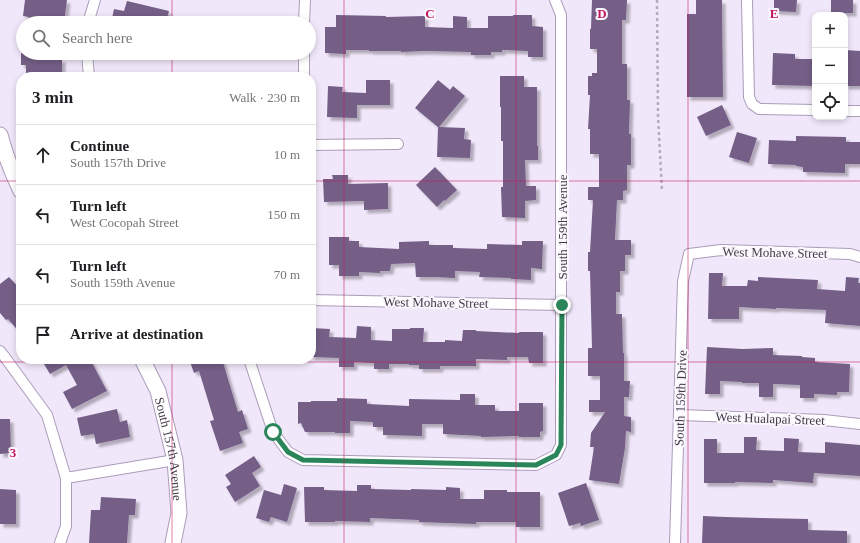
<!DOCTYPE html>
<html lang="en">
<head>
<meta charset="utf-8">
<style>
	:root { --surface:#fff; --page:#f6f6f6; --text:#202124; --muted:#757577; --line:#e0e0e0 }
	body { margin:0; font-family:Georgia,serif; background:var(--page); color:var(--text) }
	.controls { position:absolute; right:12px; top:12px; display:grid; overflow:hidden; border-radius:8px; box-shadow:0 2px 6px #0003 }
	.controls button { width:36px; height:36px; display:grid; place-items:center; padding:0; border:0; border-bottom:1px solid var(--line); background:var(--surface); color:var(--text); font:20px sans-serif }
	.stop { position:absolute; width:12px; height:12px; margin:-9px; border:3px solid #2b855b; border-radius:50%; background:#fff }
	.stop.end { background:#2b855b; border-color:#fff; box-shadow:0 1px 4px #0008 }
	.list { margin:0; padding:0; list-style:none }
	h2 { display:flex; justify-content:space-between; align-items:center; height:52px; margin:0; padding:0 16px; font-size:17px }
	h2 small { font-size:13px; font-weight:400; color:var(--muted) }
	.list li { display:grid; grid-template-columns:26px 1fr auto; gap:12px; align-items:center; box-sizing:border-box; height:60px; padding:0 16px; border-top:1px solid var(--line) }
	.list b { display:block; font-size:15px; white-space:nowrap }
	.list p { margin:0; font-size:13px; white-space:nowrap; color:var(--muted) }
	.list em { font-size:13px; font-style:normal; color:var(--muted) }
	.icon { flex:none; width:22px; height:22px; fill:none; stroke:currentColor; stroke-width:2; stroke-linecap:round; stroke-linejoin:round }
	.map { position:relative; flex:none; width:860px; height:543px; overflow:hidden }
	.search { position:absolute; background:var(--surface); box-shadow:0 2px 6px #0003; left:16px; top:16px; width:300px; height:44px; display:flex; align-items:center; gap:10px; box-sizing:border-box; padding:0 14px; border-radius:22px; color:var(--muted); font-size:15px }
	.panel { position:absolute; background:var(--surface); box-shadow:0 2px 6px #0003; left:16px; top:72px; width:300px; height:292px; border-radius:16px }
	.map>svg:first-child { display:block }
	.building { fill:#745e87; filter:url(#shadow) }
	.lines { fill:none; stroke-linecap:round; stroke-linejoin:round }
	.street-casing { stroke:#ac9cba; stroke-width:12 }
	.secondary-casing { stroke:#ac9cba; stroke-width:17 }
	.path { stroke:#b4abbb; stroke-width:2.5; stroke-dasharray:3 3; stroke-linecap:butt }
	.street { stroke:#fff; stroke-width:10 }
	.secondary { stroke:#fff; stroke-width:15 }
	.route { stroke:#2b855b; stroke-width:5 }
	.grid { fill:none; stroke:#c2185b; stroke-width:1; stroke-opacity:0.55 }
	.labels { text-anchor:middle; stroke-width:4; stroke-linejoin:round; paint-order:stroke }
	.street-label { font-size:13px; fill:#413a46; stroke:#fbf7fe }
	.grid-label { font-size:13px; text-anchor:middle; font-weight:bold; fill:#c2185b; stroke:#fbf7fe; stroke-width:4; stroke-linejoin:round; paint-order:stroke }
</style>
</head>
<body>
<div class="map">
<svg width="860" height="543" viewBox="0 0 860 543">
	<defs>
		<filter id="shadow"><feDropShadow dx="3.5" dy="3.5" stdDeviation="1" flood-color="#0004"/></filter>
	</defs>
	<rect width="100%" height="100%" fill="#f1e7fa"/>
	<g class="building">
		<path d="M25,0H67L64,23H28L29,17L23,16Z"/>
		<path d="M592,0H627L626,20H622V64H627V100H630L629,134H631V165H627V190L623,191V200H617L615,240H631V255H625V271H620V292H616V314H622L623,353H624V381H630L629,397H624V416L631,417V432L626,431L625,448L619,484L589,480L594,447H590L591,433L605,412H589V400H600V376H588V348H592L590,271H588V252H590L593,200H588V187H599V154H590V129H588L590,95H588V76H592V73H597V49H590V29H591Z"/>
		<path d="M696,0H722L723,97H687V14H696Z"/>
		<path d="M774,0H797L796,12L774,11Z"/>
		<rect x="831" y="0" width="22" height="13"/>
		<path d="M127,1L169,11L166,23H111L114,9L124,11Z"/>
		<path d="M336,15L386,16V17L425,16V27L453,28V16L467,17V28H488V16H513V15H532V26L543,27V57H528V51L502,50V52H491V55H471V52L425,51L401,52V51H369V50H346V54L325,53V27H336Z"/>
		<path d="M845,50L860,51V86H845Z"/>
		<path d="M21,53H51V59H62V73L26,74V65H21Z"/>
		<path d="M773,53L795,54V59H815V86L772,85Z"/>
		<path d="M500,76H524V87H537V146H538V160H525L526,186H536V200L525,201V218L502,217L501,187H503V141H501V107H500Z"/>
		<path d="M366,80H390V105H357V118L327,117L328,86L343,87L342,92L366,93Z"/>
		<path d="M438,80L450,90L453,86L465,96L439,127L465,128L464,139L471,140L470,158L437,157L438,127L415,108Z"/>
		<path d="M722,105L731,125L706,136L697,117Z"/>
		<path d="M737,132L757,138L749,163L729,157Z"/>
		<path d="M796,136L846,137V142H860V164H845V173L803,172V167L796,166V165L768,164L769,140L796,141Z"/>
		<path d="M435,167L457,190L445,201L444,200L437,207L416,185Z"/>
		<path d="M332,175H348V184L388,183V209L364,210V201L324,202L323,179H333Z"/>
		<path d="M329,237H349V241H359V247L399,249V242L429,241V245H453V248L487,249V244L522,245V241H543L542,269L531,268V280L511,279V278L479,277L480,272L455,271V278L434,277H416L415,263L391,264L390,271H380V273L359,272V276H339V265H329Z"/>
		<path d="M709,273H723L722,286H747L748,280L758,281V277L818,280L817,289L845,291L846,277L859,278L858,283H860V326L825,323L826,310L776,308V309L739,307V319H708Z"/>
		<path d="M9,277L21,290V334L8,319L6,320L0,313V284Z"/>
		<path d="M357,326L371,327V340L392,341V329H410V328H424L423,342H445V340L462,341L463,330H476V331L519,333V332H543V363H529L528,357H507V360L476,359V366H440V369H419V365H409V364H389V369H374V363L354,362V367H339V358L311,357V328L330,329L329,337L356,338Z"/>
		<path d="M707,347L742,349L773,348V355L802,356V357L815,358V362L850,364L849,392H837V395L814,394V398H800V385L773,384V397H759V383H742V382L720,381V394H705Z"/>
		<path d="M41,359H90L107,391L72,409L63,392L77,385L66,365L50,374Z"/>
		<path d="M189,359H222L238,412L242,410L248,429L239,432L243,443L220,451L210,421L214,420L199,371L194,373Z"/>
		<path d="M460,394H475V405H495V411H519V403H543V431L540,432V437H519V436L481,437V436L443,434V424H422V436L383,435V427H373V422L350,421V433H335V432H305L301,423L298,424V402H311V401H337V398L367,399V404L409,406V399L460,400Z"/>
		<path d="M117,409L120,422L127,420L130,437L96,444L94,434L81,436L77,418Z"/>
		<path d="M0,419H10L11,453L0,454Z"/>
		<path d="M744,437H757L756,450L784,451V438L799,439L798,452L825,453V442L860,445V476L814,473L813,483L773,480V483L735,482V483H704V439H717V453H744Z"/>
		<path d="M254,456L261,467L252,473L260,486L235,502L226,487L231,484L225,475Z"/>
		<path d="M586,483L599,520L581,526L580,523L569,526L558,493Z"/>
		<path d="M284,484L297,488L287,522L271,517L269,522L256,518L264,490L281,495Z"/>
		<path d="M357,485H371V489L411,490V489L446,490V487L460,488V499H484V490H507V492H540V527H516V522H476V524L419,522V520L370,518V522L335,521V522H305L304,487H324V490L357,491Z"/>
		<path d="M0,489L16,490V524H0Z"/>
		<path d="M101,497L136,499L135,515H129L127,543H89L91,510H100Z"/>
		<path d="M703,516L726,517L761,518L808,519V530L847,531V543H702Z"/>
	</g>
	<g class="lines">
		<g class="street-casing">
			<g id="street">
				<path d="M747,0L749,97L752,104L759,109L815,110"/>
				<path d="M88,23L95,0"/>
				<path d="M304,23L305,0"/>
				<path d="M87,53L89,77"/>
				<path d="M304,77V53"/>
				<path d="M845,111H860"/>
				<path d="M311,145L398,144"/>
				<path d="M311,300L562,305"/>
				<path d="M0,351L4,356L47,415L66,478V526L60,543"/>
				<path d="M249,359L273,432L288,452L303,460L536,465L556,455L561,445V15L555,0"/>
				<path d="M680,415L824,420L860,424"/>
				<path d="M66,478L175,460"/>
				<path d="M675,543L683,281L689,254L721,250L850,254L860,257"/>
			</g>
		</g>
		<g class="secondary-casing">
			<g id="secondary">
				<path d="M0,135C5,154 12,173 21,191"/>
				<path id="s1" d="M142,359L158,391L175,460L179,513L173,543"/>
			</g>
		</g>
		<path class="path" d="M657,0L658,116L662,191"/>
		<use href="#street" class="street"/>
		<use href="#secondary" class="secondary"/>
	</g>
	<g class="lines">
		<path class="route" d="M273,432L288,452L303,460L536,465L556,455L561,445L562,305"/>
	</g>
	<path class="grid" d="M172,0V23M344,0V543M516,0V543M688,0V543M172,53V77M0,181H21M311,181H860M172,359V543M0,362H860"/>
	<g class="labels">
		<g class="street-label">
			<text transform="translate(562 227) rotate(-90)" y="5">South 159th Avenue</text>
			<text transform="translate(775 252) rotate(1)" y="5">West Mohave Street</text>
			<text transform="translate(436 302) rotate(1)" y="5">West Mohave Street</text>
			<text transform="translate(680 398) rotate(-88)" y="5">South 159th Drive</text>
			<text transform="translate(770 418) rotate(2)" y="5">West Hualapai Street</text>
			<text dy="5" stroke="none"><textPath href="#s1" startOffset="95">South 157th Avenue</textPath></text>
		</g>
	</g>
	<g class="grid-label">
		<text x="430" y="18">C</text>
		<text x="602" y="18">D</text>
		<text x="774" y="18">E</text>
		<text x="13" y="457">3</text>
	</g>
</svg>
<div class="controls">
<button>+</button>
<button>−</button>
<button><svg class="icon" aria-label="locate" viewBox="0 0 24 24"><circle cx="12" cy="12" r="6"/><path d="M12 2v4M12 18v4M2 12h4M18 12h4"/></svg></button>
</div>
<div class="stop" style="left:273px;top:432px"></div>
<div class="stop end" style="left:562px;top:305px"></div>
<div class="search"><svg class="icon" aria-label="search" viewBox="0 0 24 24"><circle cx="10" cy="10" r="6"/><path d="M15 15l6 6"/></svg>Search here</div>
<section class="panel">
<h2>3 min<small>Walk · 230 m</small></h2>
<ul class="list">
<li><svg class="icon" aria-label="ahead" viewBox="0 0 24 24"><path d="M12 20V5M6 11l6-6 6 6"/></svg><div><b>Continue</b><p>South 157th Drive</p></div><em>10 m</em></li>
<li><svg class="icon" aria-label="left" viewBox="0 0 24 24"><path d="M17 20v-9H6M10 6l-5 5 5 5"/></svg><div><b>Turn left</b><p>West Cocopah Street</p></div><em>150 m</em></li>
<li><svg class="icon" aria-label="left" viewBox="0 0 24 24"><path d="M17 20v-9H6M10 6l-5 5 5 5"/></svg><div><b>Turn left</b><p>South 159th Avenue</p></div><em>70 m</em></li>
<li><svg class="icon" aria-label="arrive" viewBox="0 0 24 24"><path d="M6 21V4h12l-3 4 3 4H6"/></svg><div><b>Arrive at destination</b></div></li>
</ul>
</section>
</div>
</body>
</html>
